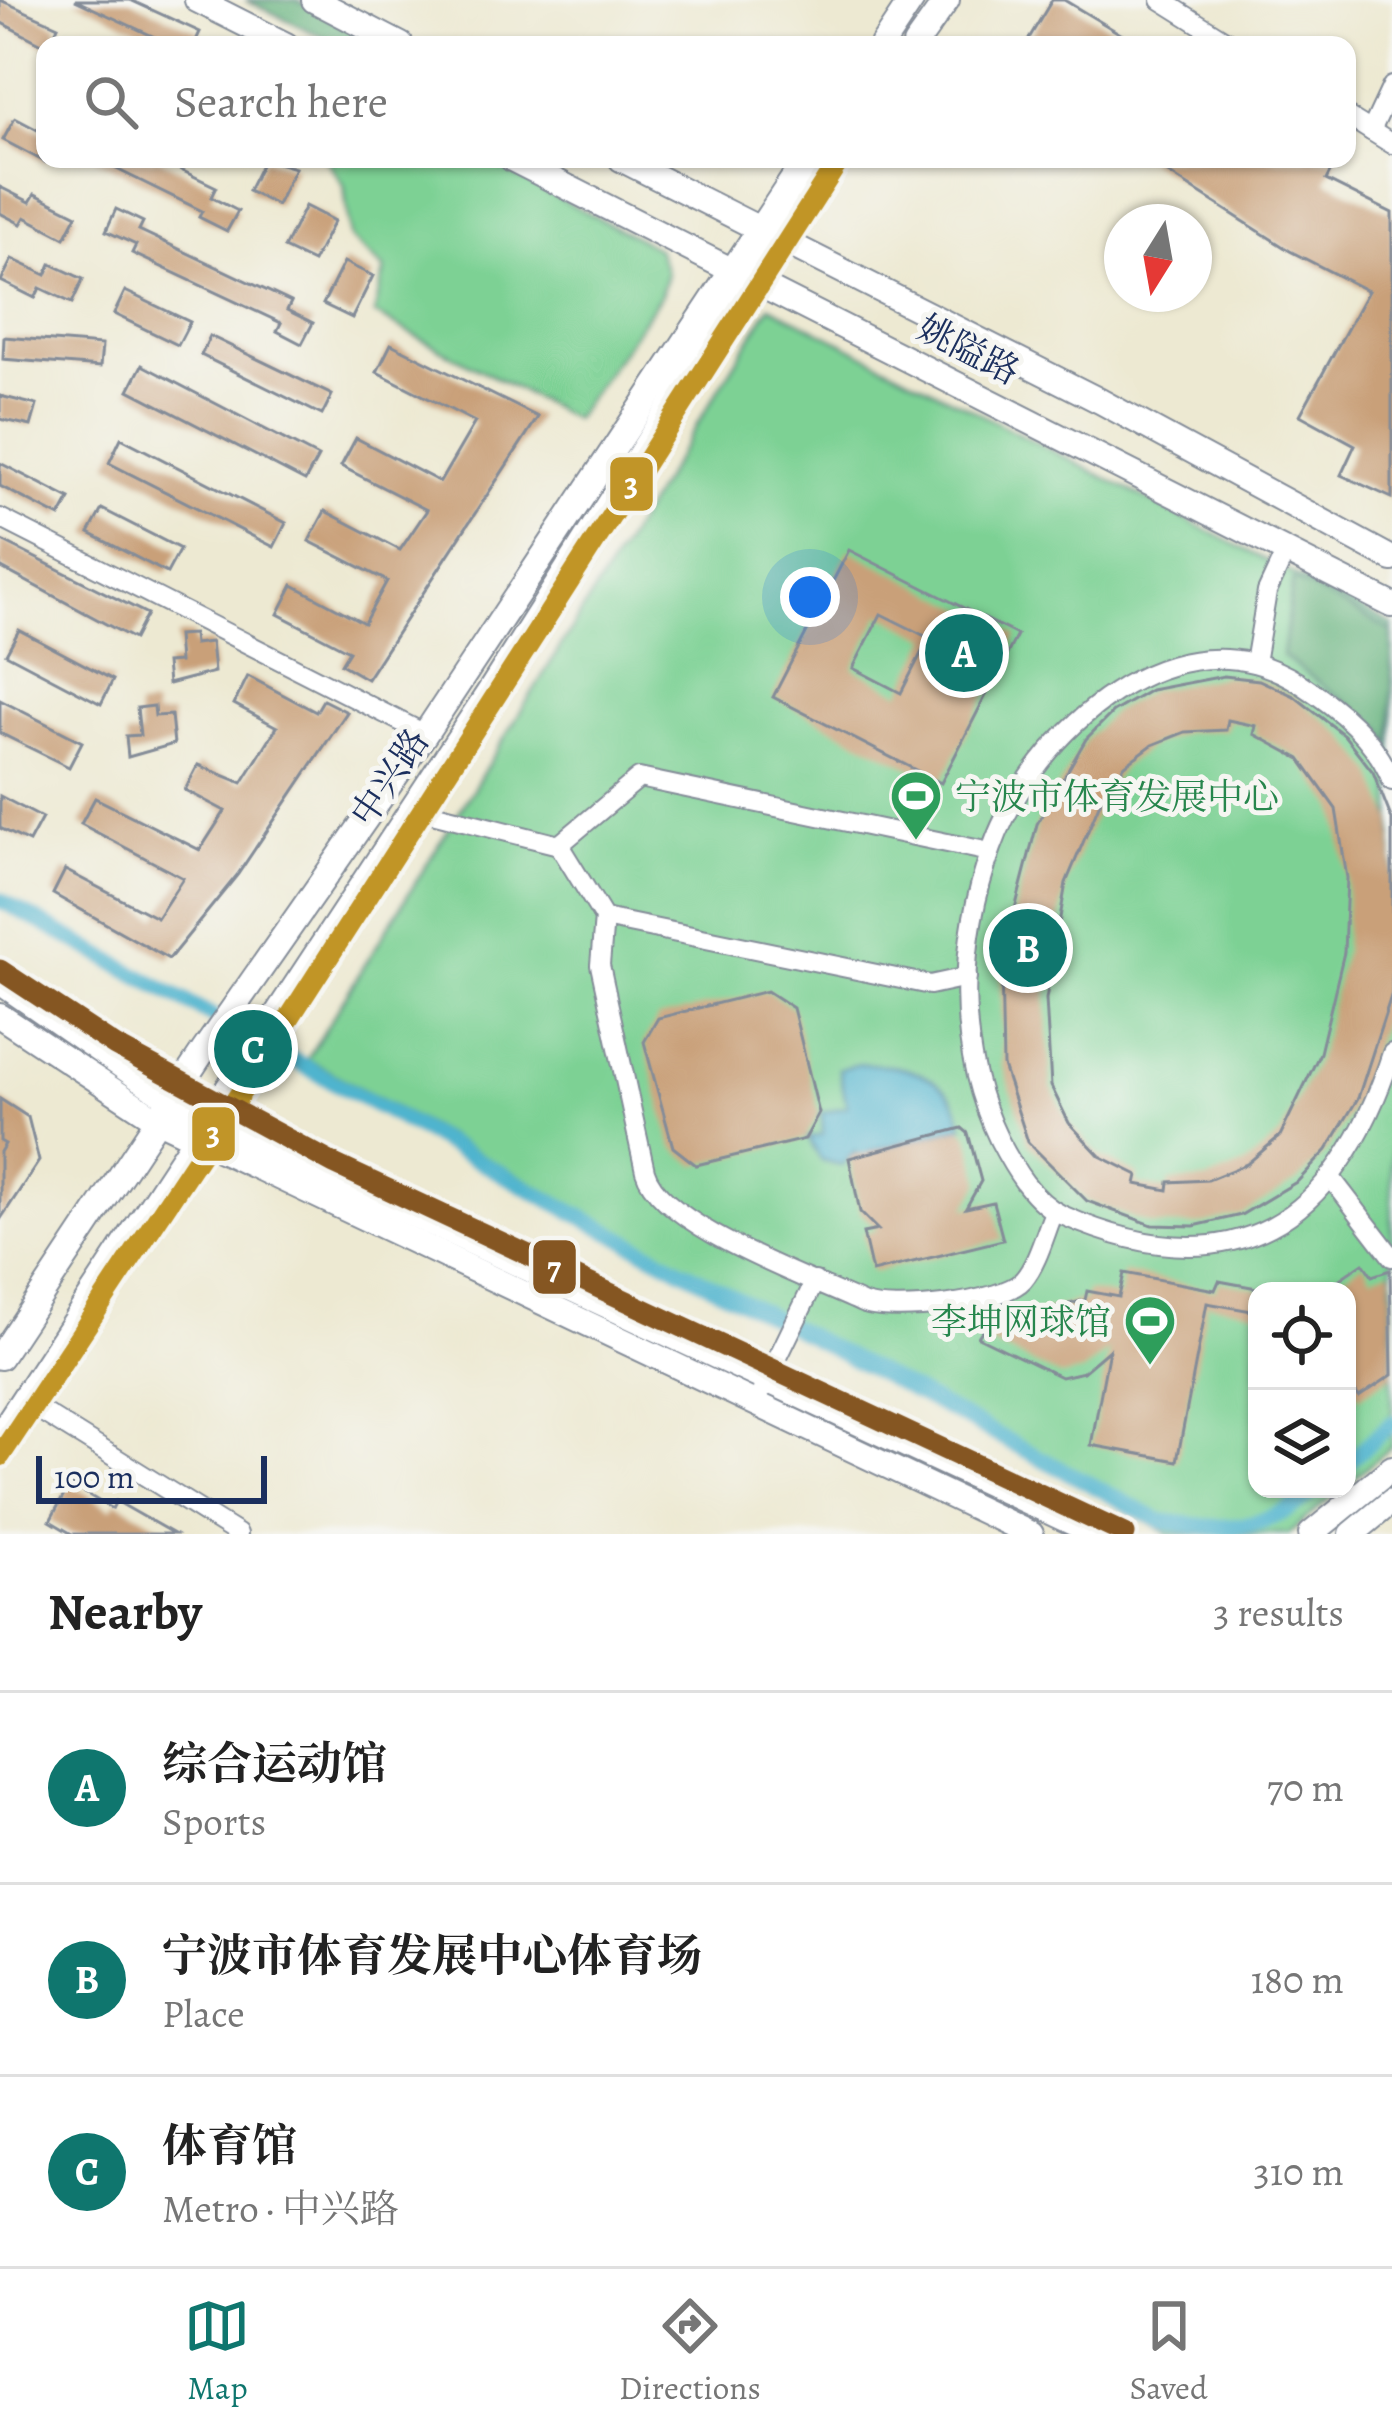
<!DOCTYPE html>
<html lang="en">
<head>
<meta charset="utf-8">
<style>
	:root { --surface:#fff; --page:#f6f6f6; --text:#222; --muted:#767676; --line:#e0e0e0; --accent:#0f766e }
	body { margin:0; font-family:Alegreya,"Noto Serif SC",serif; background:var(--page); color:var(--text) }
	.controls { position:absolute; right:36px; bottom:36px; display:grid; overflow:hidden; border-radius:24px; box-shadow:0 3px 9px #0004 }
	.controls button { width:108px; height:108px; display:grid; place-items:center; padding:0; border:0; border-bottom:3px solid var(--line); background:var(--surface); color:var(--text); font:60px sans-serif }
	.compass { position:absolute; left:1104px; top:204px; width:108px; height:108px; border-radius:50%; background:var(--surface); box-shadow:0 3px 9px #0004; rotate:191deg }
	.scale { position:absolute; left:36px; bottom:30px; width:231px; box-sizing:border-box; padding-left:12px; border:6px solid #1b2f5e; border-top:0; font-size:33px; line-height:42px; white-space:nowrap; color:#1b2f5e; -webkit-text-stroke:9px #f6f6f2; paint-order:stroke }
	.you { position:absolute; left:810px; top:597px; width:42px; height:42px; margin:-30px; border:9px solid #fff; border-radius:50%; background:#1a73e8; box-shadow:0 0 0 18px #1a73e833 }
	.badge { display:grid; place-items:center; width:78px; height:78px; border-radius:50%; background:var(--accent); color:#fff; font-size:39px; font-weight:700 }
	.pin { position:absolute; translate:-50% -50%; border:6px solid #fff; box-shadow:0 3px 12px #0006 }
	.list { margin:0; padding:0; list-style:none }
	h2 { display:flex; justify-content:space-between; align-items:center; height:156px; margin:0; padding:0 48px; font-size:51px }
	h2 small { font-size:39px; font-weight:400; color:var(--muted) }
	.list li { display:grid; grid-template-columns:78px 1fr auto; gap:36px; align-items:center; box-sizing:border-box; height:192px; padding:0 48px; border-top:3px solid var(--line) }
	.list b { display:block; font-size:45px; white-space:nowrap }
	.list p { margin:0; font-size:39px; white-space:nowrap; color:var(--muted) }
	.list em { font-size:39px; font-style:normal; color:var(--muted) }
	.icon { flex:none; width:66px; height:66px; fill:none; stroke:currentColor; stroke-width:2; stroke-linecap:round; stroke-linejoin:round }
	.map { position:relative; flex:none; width:1392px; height:1534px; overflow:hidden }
	.search { position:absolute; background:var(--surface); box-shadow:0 3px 9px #0004; left:36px; right:36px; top:36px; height:132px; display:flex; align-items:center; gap:30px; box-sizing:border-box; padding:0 42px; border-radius:24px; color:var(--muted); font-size:45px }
	.sheet { height:732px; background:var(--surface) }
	nav { display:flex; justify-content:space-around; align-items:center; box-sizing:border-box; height:168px; border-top:3px solid var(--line); background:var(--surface); font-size:33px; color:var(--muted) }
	nav a { display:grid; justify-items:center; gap:6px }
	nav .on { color:var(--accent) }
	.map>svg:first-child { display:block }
	.green { fill:#7dd194; stroke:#4c8079; stroke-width:3 }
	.forest { fill:#66b37e; stroke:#40716e; stroke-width:3 }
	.water { fill:#50b4ce; stroke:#367296; stroke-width:3 }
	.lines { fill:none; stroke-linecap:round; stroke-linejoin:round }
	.canal { stroke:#50b4ce; stroke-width:16 }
	.building { fill:#c9a079; fill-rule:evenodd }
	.minor-casing { stroke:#848c98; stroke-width:22 }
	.major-casing { stroke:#848c98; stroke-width:28 }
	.minor { stroke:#fff; stroke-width:18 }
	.major { stroke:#fff; stroke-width:24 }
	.metro-1-casing { stroke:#f6f6f2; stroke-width:30 }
	.metro-2-casing { stroke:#f6f6f2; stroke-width:30 }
	.metro-1 { stroke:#c19528; stroke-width:21 }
	.metro-2 { stroke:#855622; stroke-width:21 }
	.labels { text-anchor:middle; stroke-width:10; stroke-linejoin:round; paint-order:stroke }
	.street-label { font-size:36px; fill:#1b2f5e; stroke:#f6f6f2 }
	.leisure-label { font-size:36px; fill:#27864d; stroke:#f6f6f2; text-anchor:start }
	.line-badge { stroke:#f6f6f2; stroke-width:4.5 }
	.badge-label { font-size:33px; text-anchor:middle; font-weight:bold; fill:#fff }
</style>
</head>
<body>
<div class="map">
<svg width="1392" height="1534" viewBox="0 0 1392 1534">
	<rect width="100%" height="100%" fill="#f6f6f2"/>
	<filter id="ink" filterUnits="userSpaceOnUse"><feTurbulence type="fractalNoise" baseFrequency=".00833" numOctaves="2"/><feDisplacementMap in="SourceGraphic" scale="24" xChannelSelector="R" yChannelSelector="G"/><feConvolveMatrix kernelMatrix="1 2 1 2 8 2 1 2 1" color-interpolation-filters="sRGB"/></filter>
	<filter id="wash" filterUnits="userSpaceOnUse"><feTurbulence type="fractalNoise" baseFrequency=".004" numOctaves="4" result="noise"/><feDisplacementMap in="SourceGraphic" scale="48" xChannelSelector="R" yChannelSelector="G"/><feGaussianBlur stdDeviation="2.7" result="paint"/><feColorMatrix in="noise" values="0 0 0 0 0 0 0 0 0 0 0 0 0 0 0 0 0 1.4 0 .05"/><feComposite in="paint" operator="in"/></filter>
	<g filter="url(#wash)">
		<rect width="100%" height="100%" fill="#ede9d2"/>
		<g class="green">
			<path d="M326,159H482L657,248L667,273L661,295L574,419L374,314L385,269L350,238L344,185Z"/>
			<path d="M770,306L1392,625V1446L1347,1484V1291H1257V1489H1341L1288,1534H1169L307,1059Z"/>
		</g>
		<g class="forest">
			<path d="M245,0H296L384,45H340Z"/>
			<path d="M1293,579L1392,631V747L1381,727L1282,656Z"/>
		</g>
		<path class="water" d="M861,1064C904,1064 956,1076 963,1126L870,1151L866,1158L855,1152L842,1165L821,1160L808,1138L823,1134L822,1113L847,1106L839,1069Z"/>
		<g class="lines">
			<g class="canal">
				<path d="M0,900L557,1204L1160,1521C1225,1530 1265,1534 1317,1489"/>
				<path d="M1347,1463L1392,1423"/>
			</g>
		</g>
		<g id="blocks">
			<g class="building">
				<path d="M0,0L58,26L55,33L80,45H44L0,22Z"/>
				<path d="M75,0H130L200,32L194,45H172Z"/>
				<path d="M1052,0H1064L1139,45H1025Z"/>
				<path d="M15,118L45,134V162L3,140Z"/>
				<path d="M96,159H158L216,187L211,197L238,211L227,231L199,217L202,211Z"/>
				<path d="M264,159L295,168L277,205L248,191Z"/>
				<path d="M1146,159H1337L1326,180L1392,213V498L1341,475L1355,445L1300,415L1368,291L1290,251Z"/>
				<path d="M0,187L30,202L35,194L77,215L65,238L25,217L21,224L0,213Z"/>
				<path d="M305,206L334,221L313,262L284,248Z"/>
				<path d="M116,209L143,222L139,230L291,302L287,310L313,323L302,344L277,331L281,323L132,253L136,245L106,231Z"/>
				<path d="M12,259L46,275L51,264L83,279L72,303L40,288L35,298L1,281Z"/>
				<path d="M344,262L373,276L352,318L323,304Z"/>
				<path d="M125,291L190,322L178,345L114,314Z"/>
				<path d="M210,336L332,395L322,415L201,355Z"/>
				<path d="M4,337L102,345L100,367L3,359Z"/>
				<path d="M391,344L538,417L367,679L341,664L349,651L278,614L293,585L364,623L387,581L309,541L325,511L400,550L427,510L341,466L356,438L440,482L475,422L377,372Z"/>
				<path d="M142,365L318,457L305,481L129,390Z"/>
				<path d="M0,396L37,405L31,426L0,419Z"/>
				<path d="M121,438L286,523L274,547L109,463Z"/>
				<path d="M0,463L70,499L60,517L0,486Z"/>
				<path d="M102,509L180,549L167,573L89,533Z"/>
				<path d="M0,540L147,614L134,639L0,567Z"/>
				<path d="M849,550L1017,635L941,783L773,697ZM881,614L929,638L901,693L853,668Z"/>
				<path d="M19,630L113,680L101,704L6,654Z"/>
				<path d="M193,634L194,644L211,642L214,672L168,684L166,663L179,662L177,635Z"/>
				<path d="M248,676L316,712L323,700L347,712L238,874L169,959L53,894L65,870L157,918L183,878L81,824L95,798L200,850L225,811L185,790L198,765L242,783L277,727L234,704Z"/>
				<path d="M1224,676L1259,680L1294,696L1344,735L1373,772L1392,820V993L1358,1098L1327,1150L1298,1181L1241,1215L1194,1226L1152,1225L1087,1201L1028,1142L1003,1066L1001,963L1037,824L1086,739L1113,712L1151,690ZM1228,720L1256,726L1254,734L1300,759L1336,809L1347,878L1344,952L1320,1053L1280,1136L1247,1164L1208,1180L1169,1182L1168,1190L1136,1184L1138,1175L1100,1156L1069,1123L1051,1086L1046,999L1066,883L1104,793L1125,765L1152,745L1185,732L1226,730Z"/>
				<path d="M0,700L82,742L69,767L0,733Z"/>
				<path d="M154,706L155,716L171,715L174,744L128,757L126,736L140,735L137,708Z"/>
				<path d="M0,796L42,818L29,842L0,828Z"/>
				<path d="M767,991L793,1008L819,1113L805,1139L696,1165L673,1147L644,1042L658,1018Z"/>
				<path d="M0,1099L28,1117L39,1161L0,1220V1152L5,1144L0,1141Z"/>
				<path d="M962,1128L968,1133L981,1181L966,1208L993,1202L1003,1240L872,1272L863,1233L878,1230L860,1212L849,1158Z"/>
				<path d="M1363,1263L1372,1276L1390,1270L1392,1375L1359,1397L1347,1379V1291H1322Z"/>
				<path d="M1124,1273L1215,1290L1219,1281L1257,1288V1312L1207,1303L1177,1461L1091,1445L1109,1350L1083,1372L1061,1377L978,1337L990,1319L1003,1321L1085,1300L1087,1291L1119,1297Z"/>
				<path d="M70,1484L112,1509L116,1501L174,1534H72L50,1521Z"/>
			</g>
		</g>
	</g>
	<g filter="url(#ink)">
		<use href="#blocks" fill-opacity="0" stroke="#848c98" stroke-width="3"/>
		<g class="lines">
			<g class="minor-casing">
				<g id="minor">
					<path d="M1161,0L1233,45"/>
					<path d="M1347,116L1392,144"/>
					<path d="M1371,131L1392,86"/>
					<path d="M0,518L425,734"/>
					<path d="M1255,663L1267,592L1286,551"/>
					<path d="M1392,781C1375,738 1338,708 1301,684C1176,603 1033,733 992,848C958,941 955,1050 999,1140C1013,1167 1033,1202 1062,1215C1234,1291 1337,1224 1392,1053"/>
					<path d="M412,808L559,845L604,918L930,985L967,977"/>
					<path d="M559,845L639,778L990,852"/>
					<path d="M604,918L600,965L645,1171C661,1226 809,1278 862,1303C889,1315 1003,1303 1023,1280C1038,1263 1045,1233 1054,1212"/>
					<path d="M1332,1179L1392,1257"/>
					<path d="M762,1390L815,1281"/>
					<path d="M23,1400L238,1534"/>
				</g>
			</g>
			<g class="major-casing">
				<g id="major">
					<path d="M197,0L286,45"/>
					<path d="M314,0L401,45"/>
					<path d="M882,45L912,0"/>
					<path d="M915,45L947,0"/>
					<path d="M512,159L1392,605"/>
					<path d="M621,159L1100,401L1392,559"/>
					<path d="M0,982L171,1100L205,1118L1097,1534"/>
					<path d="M0,1016L158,1120L1031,1534"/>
					<path d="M0,1357L204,1050L425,734L806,159"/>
					<path d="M0,1434L491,689L751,279L835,159"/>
					<path d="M1311,1534L1392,1468"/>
					<path d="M1352,1534L1392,1501"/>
				</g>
			</g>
			<use href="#minor" class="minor"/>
			<use href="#major" class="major"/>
			<g class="metro-1-casing">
				<path id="metro-1" d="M0,1456L263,1059L840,159"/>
			</g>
			<g class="metro-2-casing">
				<path id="metro-2" d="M0,970L115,1046L334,1164L1125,1534"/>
			</g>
			<use href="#metro-1" class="metro-1"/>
			<use href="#metro-2" class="metro-2"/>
		</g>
	</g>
	<defs>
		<g id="stadium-pin" transform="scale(2.7)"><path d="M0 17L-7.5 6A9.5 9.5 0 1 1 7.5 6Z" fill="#2e9e5b" stroke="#f6f6f2"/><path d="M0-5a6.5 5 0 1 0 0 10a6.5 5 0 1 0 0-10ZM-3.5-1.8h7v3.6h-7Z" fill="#fff"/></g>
	</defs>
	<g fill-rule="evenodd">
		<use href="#stadium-pin" x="916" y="796"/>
		<use href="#stadium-pin" x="1150" y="1321"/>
	</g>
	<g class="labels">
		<g class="street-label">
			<text transform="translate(969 349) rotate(27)" y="13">姚隘路</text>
			<text transform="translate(389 777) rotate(-56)" y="13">中兴路</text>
		</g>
		<g class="leisure-label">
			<text x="955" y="809">宁波市体育发展中心</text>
			<text x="1111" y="1334" text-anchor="end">李坤网球馆</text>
		</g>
	</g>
	<g class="line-badge">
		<rect x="608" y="455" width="47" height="58" rx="12" fill="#c19528"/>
		<rect x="190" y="1105" width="47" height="58" rx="12" fill="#c19528"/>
		<rect x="531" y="1238" width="47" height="58" rx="12" fill="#855622"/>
	</g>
	<g class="badge-label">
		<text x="631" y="496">3</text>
		<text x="213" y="1145">3</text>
		<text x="554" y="1279">7</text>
	</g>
</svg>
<div class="controls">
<button><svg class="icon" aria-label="locate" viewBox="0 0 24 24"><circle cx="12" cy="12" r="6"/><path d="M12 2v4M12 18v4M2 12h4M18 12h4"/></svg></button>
<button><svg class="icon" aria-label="layers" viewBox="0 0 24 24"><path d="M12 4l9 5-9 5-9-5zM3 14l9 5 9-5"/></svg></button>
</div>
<svg class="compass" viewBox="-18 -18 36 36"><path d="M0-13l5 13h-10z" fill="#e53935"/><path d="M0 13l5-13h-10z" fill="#767676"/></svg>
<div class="scale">100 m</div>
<div class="you"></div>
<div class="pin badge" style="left:964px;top:653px">A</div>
<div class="pin badge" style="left:1028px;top:948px">B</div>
<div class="pin badge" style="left:253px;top:1049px">C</div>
<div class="search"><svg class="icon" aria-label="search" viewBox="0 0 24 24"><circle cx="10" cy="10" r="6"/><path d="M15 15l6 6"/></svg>Search here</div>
</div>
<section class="sheet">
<h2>Nearby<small>3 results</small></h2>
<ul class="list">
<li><span class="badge">A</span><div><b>综合运动馆</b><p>Sports</p></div><em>70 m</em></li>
<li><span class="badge">B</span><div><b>宁波市体育发展中心体育场</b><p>Place</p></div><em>180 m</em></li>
<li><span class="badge">C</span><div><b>体育馆</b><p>Metro · 中兴路</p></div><em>310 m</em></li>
</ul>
</section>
<nav>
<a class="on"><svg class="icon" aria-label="map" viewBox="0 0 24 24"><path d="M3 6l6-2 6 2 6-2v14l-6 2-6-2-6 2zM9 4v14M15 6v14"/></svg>Map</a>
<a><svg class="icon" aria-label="directions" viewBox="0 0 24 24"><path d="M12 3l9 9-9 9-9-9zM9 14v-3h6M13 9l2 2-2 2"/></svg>Directions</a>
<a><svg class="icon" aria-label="saved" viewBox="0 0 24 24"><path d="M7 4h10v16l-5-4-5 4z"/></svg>Saved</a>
</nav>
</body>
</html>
